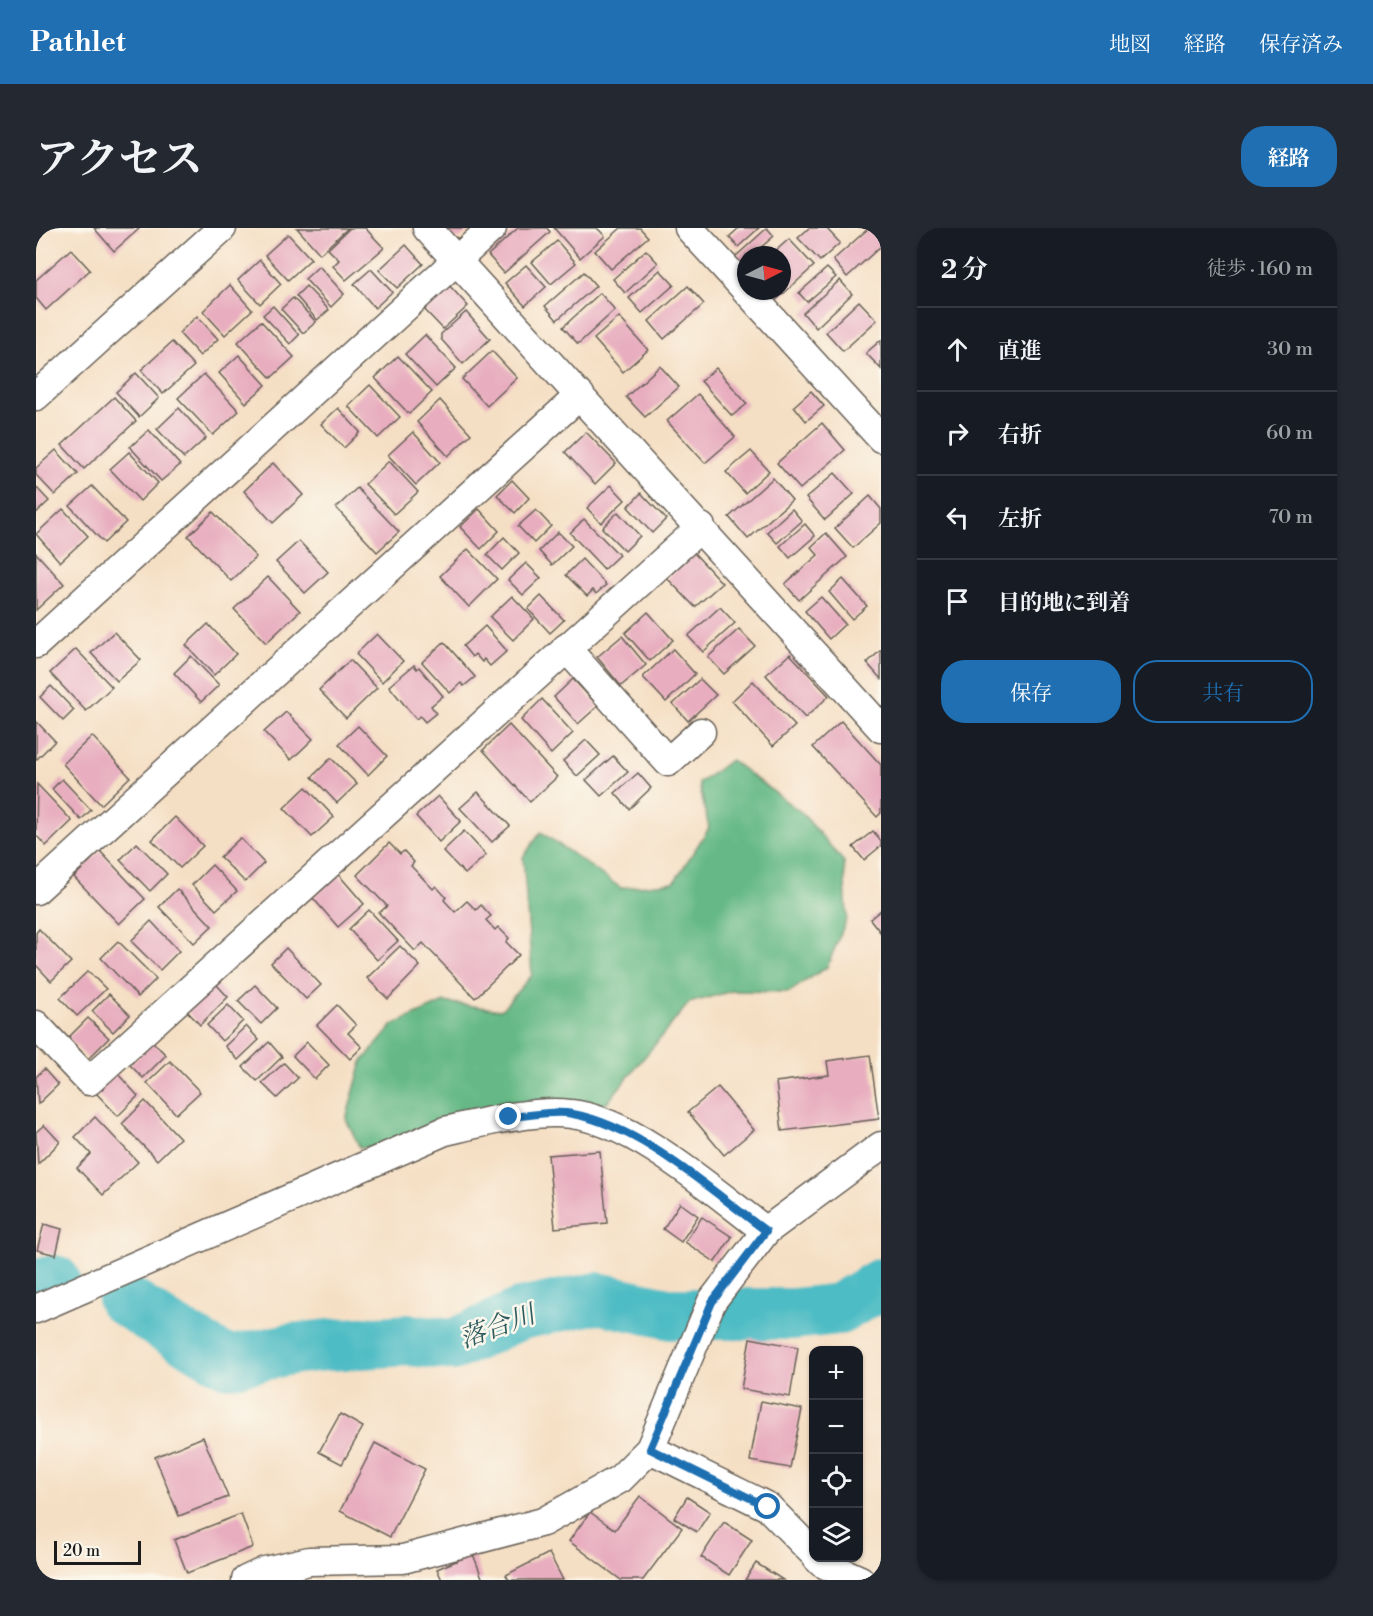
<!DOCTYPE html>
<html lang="ja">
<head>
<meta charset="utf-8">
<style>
	:root { --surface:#171b24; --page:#242831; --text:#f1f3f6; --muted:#9ea1a6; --line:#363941; --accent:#1f6fb2 }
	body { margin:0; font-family:"Libre Bodoni","Noto Serif JP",serif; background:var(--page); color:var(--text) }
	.controls { position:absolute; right:18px; bottom:18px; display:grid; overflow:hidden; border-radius:12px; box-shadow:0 2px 4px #0004 }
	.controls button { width:54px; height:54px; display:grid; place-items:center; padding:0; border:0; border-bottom:2px solid var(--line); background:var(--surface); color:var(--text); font:30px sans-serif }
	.compass { position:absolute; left:701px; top:18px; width:54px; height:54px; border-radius:50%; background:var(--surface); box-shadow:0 2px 4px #0004; rotate:84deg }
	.scale { position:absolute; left:18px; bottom:15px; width:87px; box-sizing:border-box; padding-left:6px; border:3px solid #1c1c1c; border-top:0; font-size:16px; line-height:21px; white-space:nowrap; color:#1c1c1c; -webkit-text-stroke:4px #fbf7ec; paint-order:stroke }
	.stop { position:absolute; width:18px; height:18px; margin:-14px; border:4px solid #1f6fb2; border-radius:50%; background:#fff }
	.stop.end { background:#1f6fb2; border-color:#fff; box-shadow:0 2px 6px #0008 }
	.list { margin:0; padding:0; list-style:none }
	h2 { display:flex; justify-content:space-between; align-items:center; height:78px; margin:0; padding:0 24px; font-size:26px }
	h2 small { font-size:20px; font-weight:400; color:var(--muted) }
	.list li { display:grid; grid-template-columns:39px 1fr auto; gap:18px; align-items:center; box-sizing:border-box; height:84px; padding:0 24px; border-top:2px solid var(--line) }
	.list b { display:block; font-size:22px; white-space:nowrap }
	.list em { font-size:20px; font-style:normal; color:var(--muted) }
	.actions { display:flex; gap:12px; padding:18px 24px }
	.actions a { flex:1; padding:14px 0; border:2px solid var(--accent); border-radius:24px; text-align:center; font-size:21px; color:var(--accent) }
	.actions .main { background:var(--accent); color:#fff }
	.icon { flex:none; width:33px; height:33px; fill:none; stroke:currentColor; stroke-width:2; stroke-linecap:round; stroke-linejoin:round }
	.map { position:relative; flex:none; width:845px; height:1352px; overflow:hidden; border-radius:24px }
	header { display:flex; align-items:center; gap:36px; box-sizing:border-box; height:84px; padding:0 30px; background:var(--accent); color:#fff }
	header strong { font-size:28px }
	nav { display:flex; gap:33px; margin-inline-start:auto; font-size:21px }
	.intro { display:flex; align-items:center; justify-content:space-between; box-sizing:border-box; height:144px; padding:0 36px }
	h1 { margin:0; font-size:42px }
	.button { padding:15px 27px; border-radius:24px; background:var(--accent); color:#fff; font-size:21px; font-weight:700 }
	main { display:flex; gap:36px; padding:0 36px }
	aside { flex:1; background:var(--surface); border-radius:24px; box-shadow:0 2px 4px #0004 }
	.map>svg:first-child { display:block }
	.forest { fill:#66b986; stroke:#416a51; stroke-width:1.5 }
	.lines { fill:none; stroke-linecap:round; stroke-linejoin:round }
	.river { stroke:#4ebcc4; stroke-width:52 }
	.building { fill:#e8aec0 }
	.minor-casing { stroke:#686057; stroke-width:31 }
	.minor { stroke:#fff; stroke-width:28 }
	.route { stroke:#1f6fb2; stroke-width:8 }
	.labels { text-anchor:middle; stroke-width:5; stroke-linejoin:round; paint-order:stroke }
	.water-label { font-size:26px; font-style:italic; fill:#305c5f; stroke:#fbf7ec }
</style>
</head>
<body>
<header>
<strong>Pathlet</strong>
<nav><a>地図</a><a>経路</a><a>保存済み</a></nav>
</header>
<div class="intro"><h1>アクセス</h1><a class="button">経路</a></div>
<main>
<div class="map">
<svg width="845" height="1352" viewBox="0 0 845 1352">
	<rect width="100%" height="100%" fill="#fbf7ec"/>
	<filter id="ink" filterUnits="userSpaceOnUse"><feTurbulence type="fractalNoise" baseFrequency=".0167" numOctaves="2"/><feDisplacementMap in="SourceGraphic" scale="12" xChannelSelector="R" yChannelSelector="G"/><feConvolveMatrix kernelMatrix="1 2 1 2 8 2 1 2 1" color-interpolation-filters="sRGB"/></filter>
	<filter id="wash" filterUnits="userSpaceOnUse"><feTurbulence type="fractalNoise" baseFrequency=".008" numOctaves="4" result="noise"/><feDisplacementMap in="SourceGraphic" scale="24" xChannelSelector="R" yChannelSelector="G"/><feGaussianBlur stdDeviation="1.35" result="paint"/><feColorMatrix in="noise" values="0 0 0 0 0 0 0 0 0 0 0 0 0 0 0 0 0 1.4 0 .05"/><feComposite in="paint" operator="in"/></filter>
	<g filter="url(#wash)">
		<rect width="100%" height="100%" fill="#f5dfc4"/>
		<path class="forest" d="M695,532L766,585L808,634L811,690L791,739L753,764L696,763L653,775L569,877L531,876L359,917L324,920L310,891L326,834L357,797L408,774L465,782L496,747L487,629L505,604L585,660L638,654L673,600L663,555Z"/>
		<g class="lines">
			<g class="river">
				<path d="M0,1057L19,1053"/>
				<path d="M87,1071L131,1100L192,1134L254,1121L292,1117L373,1112L417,1117L484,1086L561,1070L636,1086H757L803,1081L845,1056"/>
			</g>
		</g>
		<g id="blocks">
			<g class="building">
				<path d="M58,0H104L78,23Z"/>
				<path d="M261,0H312L284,26Z"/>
				<path d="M314,0H329L348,20L310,52L297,38L303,32L292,21Z"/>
				<path d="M405,0H436L424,10L413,9Z"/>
				<path d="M482,0H511L514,4L468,45L452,27Z"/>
				<path d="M518,0H561L569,8L544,30Z"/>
				<path d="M585,0H604L612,9L575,41L559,23Z"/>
				<path d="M703,0H723L702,19L693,9Z"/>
				<path d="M731,0L738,8L716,27H710V33L706,36L699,29Z"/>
				<path d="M773,0H790L804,15L784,33L762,10Z"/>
				<path d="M833,0L845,1V18L811,49L797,32Z"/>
				<path d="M252,6L275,31L252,52L229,27Z"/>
				<path d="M753,11L778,38L735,77L723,63H746V27H735Z"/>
				<path d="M521,13L540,35L515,56L496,34Z"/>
				<path d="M370,17L387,36L361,60L343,42Z"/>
				<path d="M35,21L54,42L10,82L0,70V52Z"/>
				<path d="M610,22L622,35L589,65L577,51Z"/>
				<path d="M224,32L245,56L224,76L202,52Z"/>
				<path d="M490,37L510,59L489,78L469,55Z"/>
				<path d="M283,38L308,66L295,79L269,51Z"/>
				<path d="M791,40L800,49L771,74L763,65Z"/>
				<path d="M335,41L356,64L339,80L318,56Z"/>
				<path d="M624,42L638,57L606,85L593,70Z"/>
				<path d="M548,44L560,58L521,92L509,78Z"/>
				<path d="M804,52L816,66L780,100L767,85Z"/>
				<path d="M412,56L432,78L407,101L387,80Z"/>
				<path d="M194,57L216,82L189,107L167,83Z"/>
				<path d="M270,58L293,82L281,92L260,68Z"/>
				<path d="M652,58L668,76L628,111L613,93Z"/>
				<path d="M564,65L579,82L542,116L527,99Z"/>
				<path d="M257,70L280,94L267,105L245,81Z"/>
				<path d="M823,73L841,92L807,123L790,104Z"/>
				<path d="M237,78L263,107L254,116L227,87Z"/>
				<path d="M430,84L454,111L427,136L405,111V106Z"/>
				<path d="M161,88L182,111L164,128L143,105Z"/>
				<path d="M583,89L612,122L587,144L558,111Z"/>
				<path d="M225,93L258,129L235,150L202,114Z"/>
				<path d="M389,107L420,140L400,159L369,126Z"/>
				<path d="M845,112V141L830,125Z"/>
				<path d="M136,114L158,138L127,166L105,142Z"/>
				<path d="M456,123L481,150L451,178L426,151Z"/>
				<path d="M203,127L230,157L210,175L183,145Z"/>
				<path d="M362,128L396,164L373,186L339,150Z"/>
				<path d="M624,138L643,159L609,189L590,169Z"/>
				<path d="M680,140L711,176L696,188L665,153Z"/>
				<path d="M100,145L123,170L103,189L80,164Z"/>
				<path d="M168,146L203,183L177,207L142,170Z"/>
				<path d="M334,157L364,189L342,210L312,178Z"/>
				<path d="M775,163L788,178L770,193L758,178Z"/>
				<path d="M662,166L699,209L669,235L631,193Z"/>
				<path d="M78,169L100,193L48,241L26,217Z"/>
				<path d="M404,172L435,206L412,228L381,194Z"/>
				<path d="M143,180L170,210L148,230L121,201Z"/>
				<path d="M302,180L324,204L308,220L285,196Z"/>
				<path d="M786,195L809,222L764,261L741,235Z"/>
				<path d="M113,202L144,237L125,253L94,219Z"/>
				<path d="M377,204L404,234L380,257L352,227Z"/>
				<path d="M550,204L580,235L559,256L529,224Z"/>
				<path d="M20,222L42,246L19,267L0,247V240Z"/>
				<path d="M715,223L733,243L709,265L690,244Z"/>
				<path d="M93,224L122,255L104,273L74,241Z"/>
				<path d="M353,233L382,264L358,286L329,256Z"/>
				<path d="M237,235L267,267L237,295L208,263Z"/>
				<path d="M799,245L818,266L789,292L770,270Z"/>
				<path d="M737,250L756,272L712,311L693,289Z"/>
				<path d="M476,252L493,270L479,285L461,267Z"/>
				<path d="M575,257L589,272L565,295L551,280Z"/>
				<path d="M56,258L90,294L68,315L34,278Z"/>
				<path d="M0,259L13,273L0,285Z"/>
				<path d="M321,260L363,304L341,324L300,280Z"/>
				<path d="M605,265L630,291L616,305L592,279Z"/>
				<path d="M834,268L845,281V295L817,320L799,300Z"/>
				<path d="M27,281L52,308L24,334L0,306Z"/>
				<path d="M443,281L463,303L445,321L424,299Z"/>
				<path d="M756,281L766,293L741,315L731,304Z"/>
				<path d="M500,282L515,298L498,315L482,298Z"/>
				<path d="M177,284L220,329L195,353L152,308Z"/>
				<path d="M582,284L604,308L589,323L566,300Z"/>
				<path d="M548,291L583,327L568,341L534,305Z"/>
				<path d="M769,296L779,308L754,330L744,318Z"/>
				<path d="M522,304L536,318L516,337L503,323Z"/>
				<path d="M790,305L811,329L763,372L749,356L782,327L775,319Z"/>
				<path d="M468,309L483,325L466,342L451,327Z"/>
				<path d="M263,313L292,344L269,365L240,334Z"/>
				<path d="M432,321L461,351L433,379L404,348Z"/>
				<path d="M0,325L28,356L0,382Z"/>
				<path d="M658,325L686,355L659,379L631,350Z"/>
				<path d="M546,331L570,357L560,366L557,362L551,368L530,347Z"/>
				<path d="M490,335L505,350L487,367L472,352Z"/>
				<path d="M232,349L264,383L230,415L198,381Z"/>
				<path d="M807,351L831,378L816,391L793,364Z"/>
				<path d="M476,368L498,391L477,412L454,389Z"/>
				<path d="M505,368L528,392L514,405L492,381Z"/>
				<path d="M785,369L809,396L793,411L769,383Z"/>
				<path d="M684,379L699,395L667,424L652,408Z"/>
				<path d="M612,384L637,412L614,433L589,405Z"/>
				<path d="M172,396L200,426L178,447L150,417Z"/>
				<path d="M449,398L471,423L454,438L448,431L446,434L439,426L436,429L427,418Z"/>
				<path d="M703,401L719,418L688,446L672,429Z"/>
				<path d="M78,404L105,432L81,453L55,425Z"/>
				<path d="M341,406L367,433L346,454L320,426Z"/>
				<path d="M586,408L610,437L585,458L561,429Z"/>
				<path d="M408,414L439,449L428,458L425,455L414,465L386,434Z"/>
				<path d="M40,421L76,459L50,483L14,445Z"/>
				<path d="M637,421L659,446L630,474L607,449Z"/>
				<path d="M845,422V451L831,435Z"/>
				<path d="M754,426L793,468L769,490L730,447Z"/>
				<path d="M155,428L183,457L165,474L138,445Z"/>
				<path d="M314,432L341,460L310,490L283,462Z"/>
				<path d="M378,437L381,441L383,439L407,468L395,478L400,485L389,494L384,488L380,491L353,458Z"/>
				<path d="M537,451L562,478L542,496L518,469Z"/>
				<path d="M664,451L680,467L652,493L637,476Z"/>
				<path d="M717,453L759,498L737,518L696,473Z"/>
				<path d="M15,458L38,482L27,493L4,469Z"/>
				<path d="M506,471L537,505L515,526L485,492Z"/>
				<path d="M250,484L277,511L255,532L228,504Z"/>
				<path d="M0,493L19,513L0,532Z"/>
				<path d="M805,493L845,537V585L841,589L777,519Z"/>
				<path d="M473,497L521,549L494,574L447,522Z"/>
				<path d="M322,498L351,528L332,547L303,516Z"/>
				<path d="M56,508L94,549L65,577L27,536Z"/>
				<path d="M550,512L564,527L541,548L527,533Z"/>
				<path d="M577,528L592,544L565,568L550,552Z"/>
				<path d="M295,530L321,556L301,575L276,549Z"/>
				<path d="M602,545L615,560L593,581L579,565Z"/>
				<path d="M26,551L55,582L45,592L16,561Z"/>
				<path d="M1,556L36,593L10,618L0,607Z"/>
				<path d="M270,559L298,589L276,609L248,580Z"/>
				<path d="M442,564L474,598L456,614L424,580Z"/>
				<path d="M402,568L425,593L403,614L380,588Z"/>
				<path d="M139,589L167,618L144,640L116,612Z"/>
				<path d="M428,603L450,627L429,646L407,623Z"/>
				<path d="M837,603L845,613V618L828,632L817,619Z"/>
				<path d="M204,610L228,635L209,654L184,629Z"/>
				<path d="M101,615L131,646L114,663L84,632Z"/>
				<path d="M353,615L364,626L368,623L378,634L375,638L397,661L400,658L410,669L408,672L419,684L431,673L440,682L445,677L455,688L450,692L459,702L462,699L473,710L470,714L483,727L439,770L387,715L379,723L343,685L351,678L321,647Z"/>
				<path d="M64,623L109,671L83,696L38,649Z"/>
				<path d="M176,637L201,663L180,682L156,657Z"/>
				<path d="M302,646L328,676L302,699L276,669Z"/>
				<path d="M141,661L176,698L158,715L123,679Z"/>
				<path d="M333,682L362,713L341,732L313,701Z"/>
				<path d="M845,682V705L834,691Z"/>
				<path d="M115,693L143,723L124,742L95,713Z"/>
				<path d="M3,701L35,734L15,753L0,737V705Z"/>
				<path d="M82,713L120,751L102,769L65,730Z"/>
				<path d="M364,718L384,738L352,771L331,750Z"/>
				<path d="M250,720L285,757L270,771L235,735Z"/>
				<path d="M52,743L70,761L41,788L24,770Z"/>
				<path d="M180,756L192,769L164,797L151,783Z"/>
				<path d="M219,757L241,780L225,796L202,773Z"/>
				<path d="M73,766L94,787L77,804L56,783Z"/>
				<path d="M192,777L207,793L186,813L171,797Z"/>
				<path d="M301,777L320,797L312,805L326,819L314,831L281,797Z"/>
				<path d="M52,790L73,810L52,831L32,810Z"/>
				<path d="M210,798L223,812L202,832L189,818Z"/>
				<path d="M117,814L130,827L107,850L94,837Z"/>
				<path d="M233,814L246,829L221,853L207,839Z"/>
				<path d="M271,814L293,837L279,851L257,828Z"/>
				<path d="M834,827L843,891L746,903L740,854L793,847L791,833Z"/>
				<path d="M134,833L164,864L140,886L111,855Z"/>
				<path d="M248,835L262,850L241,870L226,855Z"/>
				<path d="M8,841L22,857L2,876L0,849Z"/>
				<path d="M81,845L102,868L82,888L60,865Z"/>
				<path d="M682,859L718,902L688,927L652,884Z"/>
				<path d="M109,873L144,910L121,932L86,896Z"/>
				<path d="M59,889L102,934L67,967L41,940L55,926L39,909Z"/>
				<path d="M8,897L24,914L2,936L0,904Z"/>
				<path d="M564,923L571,995L519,1000L512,927Z"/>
				<path d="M644,975L662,988L645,1014L627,1001Z"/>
				<path d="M666,989L696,1009L679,1034L649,1014Z"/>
				<path d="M8,996L26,1001L20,1027L1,1022Z"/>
				<path d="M714,1110L762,1119L754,1169L705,1161Z"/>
				<path d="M725,1173L766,1181L754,1240L714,1233Z"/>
				<path d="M304,1186L327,1199L306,1236L283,1224Z"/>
				<path d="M167,1209L192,1269L143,1288L119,1229Z"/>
				<path d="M339,1215L389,1241L354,1309L304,1283Z"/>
				<path d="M604,1268L646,1300L607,1352H585L533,1313L554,1284L579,1302Z"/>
				<path d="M651,1269L674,1284L661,1304L638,1290Z"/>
				<path d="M205,1286L217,1319L151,1345L138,1312Z"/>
				<path d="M688,1294L716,1312L693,1347L665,1329Z"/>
				<path d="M513,1325L527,1352H473L470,1347Z"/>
				<path d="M437,1326L447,1352H406L401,1341Z"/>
				<path d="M720,1335L747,1352H709Z"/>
			</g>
		</g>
	</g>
	<g filter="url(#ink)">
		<use href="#blocks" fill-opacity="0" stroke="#686057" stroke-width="1.5"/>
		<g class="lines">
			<g class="minor-casing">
				<g id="minor">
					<path d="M391,0L845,500"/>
					<path d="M653,0L710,62"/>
					<path d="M711,63L845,210"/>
					<path d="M0,168L186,0"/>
					<path d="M0,416L456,0"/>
					<path d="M530,420L632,534L665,504"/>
					<path d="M0,662L544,167"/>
					<path d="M0,797L53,853L665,299"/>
					<path d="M0,1081L409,903C445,895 499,881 535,886C599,893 679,965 730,1003"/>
					<path d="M614,1221L732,1279L778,1326"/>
					<path d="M781,1330L786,1335L824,1352"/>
					<path d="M210,1352L229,1343L273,1333L367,1331L507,1294L584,1251L614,1221L676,1073L730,1003L845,918"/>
				</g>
			</g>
			<use href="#minor" class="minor"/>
		</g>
	</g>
	<g class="lines" filter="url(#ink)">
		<path class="route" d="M473,889C493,888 518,882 537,886C606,899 674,962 730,1003L676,1074L614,1221L732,1279"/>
	</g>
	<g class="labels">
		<g class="water-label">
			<text transform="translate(461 1098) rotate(-20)" y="9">落合川</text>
		</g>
	</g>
</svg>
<div class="controls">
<button>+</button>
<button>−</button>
<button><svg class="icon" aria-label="locate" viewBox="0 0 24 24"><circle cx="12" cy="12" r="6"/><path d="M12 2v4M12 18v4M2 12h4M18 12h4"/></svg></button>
<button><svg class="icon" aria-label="layers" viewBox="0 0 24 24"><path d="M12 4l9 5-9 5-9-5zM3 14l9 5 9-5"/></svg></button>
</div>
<svg class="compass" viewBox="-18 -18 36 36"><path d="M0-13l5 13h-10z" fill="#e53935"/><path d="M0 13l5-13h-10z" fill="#9ea1a6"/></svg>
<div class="scale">20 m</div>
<div class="stop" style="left:732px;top:1279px"></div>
<div class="stop end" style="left:473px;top:889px"></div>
</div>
<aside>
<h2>2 分<small>徒歩 · 160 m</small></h2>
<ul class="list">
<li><svg class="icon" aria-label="ahead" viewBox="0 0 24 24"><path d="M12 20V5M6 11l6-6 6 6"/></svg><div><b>直進</b></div><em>30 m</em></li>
<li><svg class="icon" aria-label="right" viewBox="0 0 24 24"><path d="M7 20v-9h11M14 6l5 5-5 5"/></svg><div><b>右折</b></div><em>60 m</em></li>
<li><svg class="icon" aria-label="left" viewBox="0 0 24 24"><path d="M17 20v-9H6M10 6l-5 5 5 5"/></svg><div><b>左折</b></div><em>70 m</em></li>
<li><svg class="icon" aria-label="arrive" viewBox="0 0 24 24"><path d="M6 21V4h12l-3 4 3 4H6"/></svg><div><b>目的地に到着</b></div></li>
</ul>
<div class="actions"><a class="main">保存</a><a>共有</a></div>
</aside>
</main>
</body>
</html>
